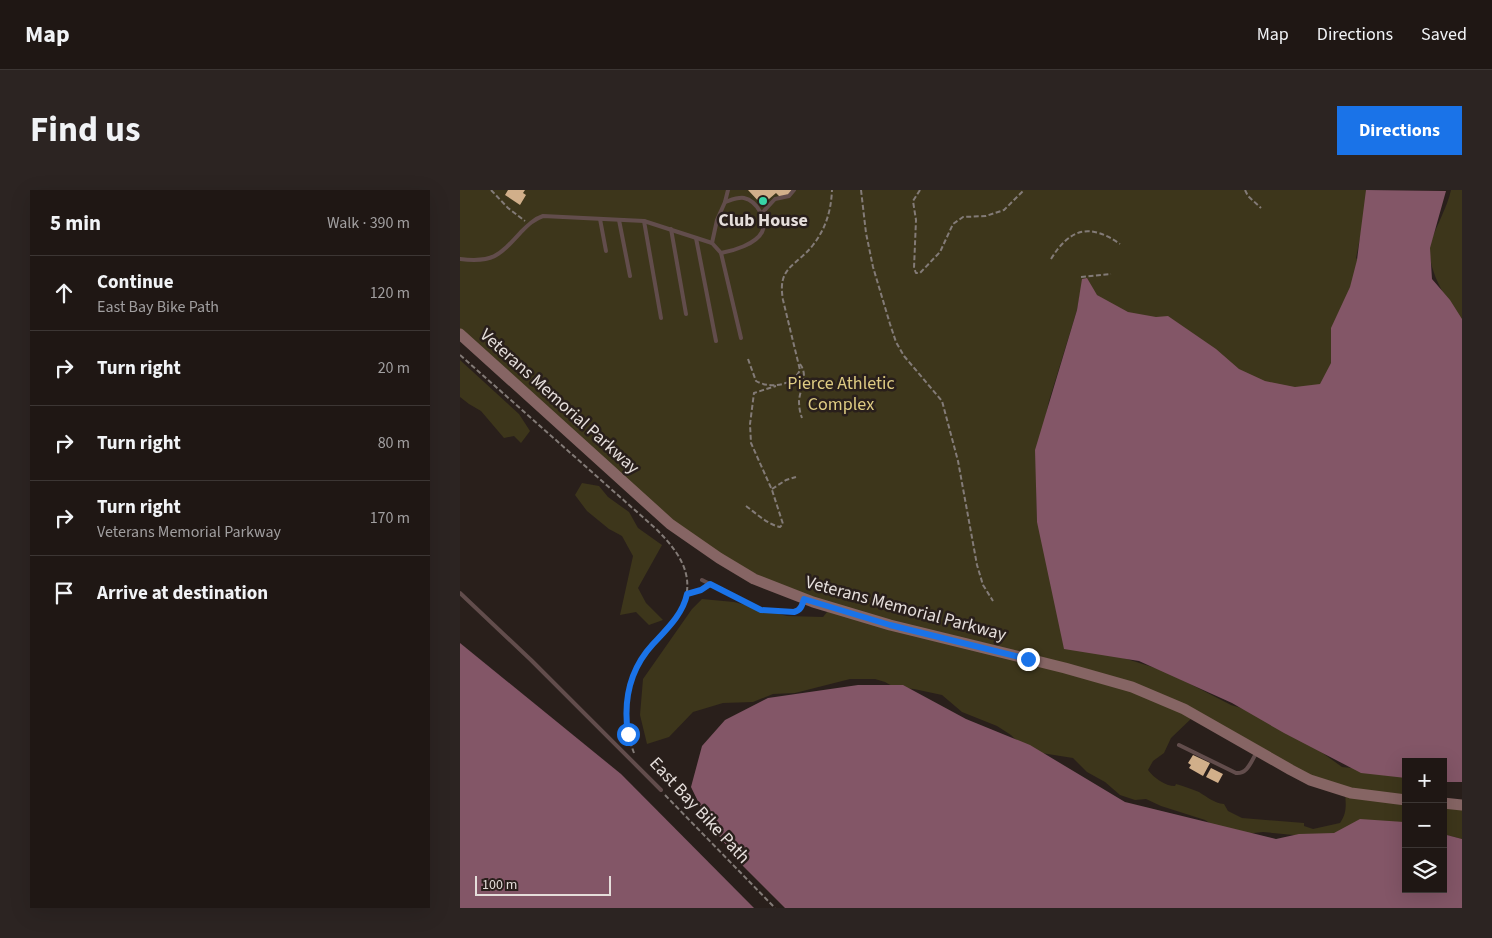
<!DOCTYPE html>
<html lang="en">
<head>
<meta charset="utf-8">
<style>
	:root { --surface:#1f1714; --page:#2c2422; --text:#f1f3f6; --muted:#a19fa0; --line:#3c3634; --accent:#1a73e8 }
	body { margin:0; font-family:"Source Sans 3",sans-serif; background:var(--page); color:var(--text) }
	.controls { position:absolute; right:15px; bottom:15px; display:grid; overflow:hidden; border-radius:0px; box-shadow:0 5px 20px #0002 }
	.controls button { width:45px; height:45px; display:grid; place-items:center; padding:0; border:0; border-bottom:1px solid var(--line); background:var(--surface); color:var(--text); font:25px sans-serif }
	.scale { position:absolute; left:15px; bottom:12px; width:136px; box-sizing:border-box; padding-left:5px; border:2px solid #e5dedb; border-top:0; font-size:14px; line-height:18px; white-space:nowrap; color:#e5dedb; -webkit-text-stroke:4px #291f1b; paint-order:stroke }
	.stop { position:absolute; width:15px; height:15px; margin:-11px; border:4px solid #1a73e8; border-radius:50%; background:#fff }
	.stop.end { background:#1a73e8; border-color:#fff; box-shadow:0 1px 5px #0008 }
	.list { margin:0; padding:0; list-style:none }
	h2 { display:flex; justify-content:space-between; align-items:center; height:65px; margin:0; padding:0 20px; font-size:21px }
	h2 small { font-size:16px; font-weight:400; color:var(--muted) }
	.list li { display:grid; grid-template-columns:32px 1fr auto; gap:15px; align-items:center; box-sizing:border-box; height:75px; padding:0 20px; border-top:1px solid var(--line) }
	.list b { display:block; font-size:19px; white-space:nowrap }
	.list p { margin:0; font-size:16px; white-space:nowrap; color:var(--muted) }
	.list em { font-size:16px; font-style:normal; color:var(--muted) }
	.icon { flex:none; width:28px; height:28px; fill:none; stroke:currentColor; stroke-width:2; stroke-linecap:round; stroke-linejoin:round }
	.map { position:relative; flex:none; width:1002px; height:718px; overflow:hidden; border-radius:0px }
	header { display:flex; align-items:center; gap:30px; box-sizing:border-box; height:70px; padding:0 25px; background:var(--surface); border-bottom:1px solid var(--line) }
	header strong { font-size:24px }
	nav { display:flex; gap:28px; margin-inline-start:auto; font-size:18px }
	.intro { display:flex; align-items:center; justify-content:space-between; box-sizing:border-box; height:120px; padding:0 30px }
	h1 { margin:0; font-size:35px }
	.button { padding:12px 22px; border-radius:0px; background:var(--accent); color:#fff; font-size:18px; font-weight:700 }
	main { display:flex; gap:30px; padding:0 30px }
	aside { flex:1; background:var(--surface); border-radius:0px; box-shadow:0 5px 20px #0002 }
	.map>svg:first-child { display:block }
	.green { fill:#3d361b; fill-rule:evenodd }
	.water { fill:#835667 }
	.building { fill:#d1af8a }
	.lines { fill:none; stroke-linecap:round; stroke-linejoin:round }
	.path { stroke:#837b77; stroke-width:2; stroke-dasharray:5 2.5; stroke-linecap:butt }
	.service { stroke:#624d4c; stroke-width:4 }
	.secondary { stroke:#866564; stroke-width:11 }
	.route { stroke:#1a73e8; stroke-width:6 }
	.poi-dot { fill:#37d4a6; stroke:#291f1b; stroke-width:2 }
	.labels { text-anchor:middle; stroke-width:5; stroke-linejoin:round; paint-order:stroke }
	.poi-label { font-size:18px; font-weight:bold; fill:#e5dedb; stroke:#291f1b }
	.park-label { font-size:18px; fill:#decb83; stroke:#291f1b }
	.street-label { font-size:18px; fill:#e5dedb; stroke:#291f1b }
</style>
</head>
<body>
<header>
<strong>Map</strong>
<nav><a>Map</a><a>Directions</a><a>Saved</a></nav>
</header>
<div class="intro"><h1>Find us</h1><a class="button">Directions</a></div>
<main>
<aside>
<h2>5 min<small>Walk · 390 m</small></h2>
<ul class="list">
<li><svg class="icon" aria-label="ahead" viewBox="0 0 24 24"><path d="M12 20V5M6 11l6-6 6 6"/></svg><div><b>Continue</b><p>East Bay Bike Path</p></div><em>120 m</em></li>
<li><svg class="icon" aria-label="right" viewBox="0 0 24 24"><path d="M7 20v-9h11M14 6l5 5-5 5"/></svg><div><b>Turn right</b></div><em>20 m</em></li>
<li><svg class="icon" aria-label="right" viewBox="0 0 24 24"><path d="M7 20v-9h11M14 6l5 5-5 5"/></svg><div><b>Turn right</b></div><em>80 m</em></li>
<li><svg class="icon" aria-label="right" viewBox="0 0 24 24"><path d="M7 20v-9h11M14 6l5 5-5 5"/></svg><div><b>Turn right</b><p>Veterans Memorial Parkway</p></div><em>170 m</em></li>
<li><svg class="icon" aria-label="arrive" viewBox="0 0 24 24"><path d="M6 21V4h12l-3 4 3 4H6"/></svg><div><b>Arrive at destination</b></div></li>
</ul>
</aside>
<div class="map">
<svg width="1002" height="718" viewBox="0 0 1002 718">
	<rect width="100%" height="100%" fill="#291f1b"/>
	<g class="green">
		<path d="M0,0H907L904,28L896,68L906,78L872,144L873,176L867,194L818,200L675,133L637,105L620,104L617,120L589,211L576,272L577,332L651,464L705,481L771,515L791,521L846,551L882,577L912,580L946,588V637L876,649L803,642L785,644L757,638L745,630L701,616L686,609L675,610L660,605L645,592L627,582L613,568L575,562L561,555L551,545L537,536L502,522L482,505L454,499L434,497L425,492L415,489H390L335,503L313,504L293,512L263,513L233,522L209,547L187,554L180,525L183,489L232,419L242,409L274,412L327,426L363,427L372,416L320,398L223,342L0,144ZM735,525L885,603C886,615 887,623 880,633L853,639L844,636V633L782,628L768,621L764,614C754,613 747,607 739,602C731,599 724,596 716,594L715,596C705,596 694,588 688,580L693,571L704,563L711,548Z"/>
		<path d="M991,0H1002V130C987,113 964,75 971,52C977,34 987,18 991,0Z"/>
		<path d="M0,170L59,224L70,241L61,253L54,246L44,248L21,221L9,214L0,207Z"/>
		<path d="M122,293L139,296L148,307L169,322L178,338L202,355L178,398L186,413L203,430L189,435L176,422L160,425L173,366L162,346L149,339L127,321L115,305Z"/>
		<path d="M983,615L1002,617V649L983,644Z"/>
	</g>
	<g class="water">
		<path d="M906,0L986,1L970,58L972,89L990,110L1002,129V592H985L983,591V572H946V588L901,583L824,543L772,513L679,471L604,459L577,332L575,260L617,120L622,89L627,88L637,105L668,122L696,127L708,126L756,159L779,179L805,191L835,197L860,194L871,173V138L890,97L897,70Z"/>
		<path d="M0,453L161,584L294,718H0Z"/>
		<path d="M398,495H443L506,529L570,555L665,612L816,649L839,644L874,643L900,629L944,632L946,630V699H983V644L1002,649V718H325L279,672L247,630L231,597L242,556L265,530L308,508Z"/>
	</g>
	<g class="building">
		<path d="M48,0H65L63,3L66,5L60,15L45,5Z"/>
		<path d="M288,0H332L330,4L326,7L319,6L316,3L302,15Z"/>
		<path d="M733,565L750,573L743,586L729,578L731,575L728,573Z"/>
		<path d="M751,578L763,584L758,593L746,587Z"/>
	</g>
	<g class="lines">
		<g class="path">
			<path d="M31,0L48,18L65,31"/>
			<path d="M401,0L406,43L413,77L430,134L436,152L444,166L482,211L498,271L517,375L523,395L533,411"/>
			<path d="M460,0L453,11L456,30L454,78L456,83H460L480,62L493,34L503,27L526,26L544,20L564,0"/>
			<path d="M785,0L788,6L801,18"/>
			<path d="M591,69C610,38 630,33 660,54"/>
			<path d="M621,87L651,84"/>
			<path d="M0,165L195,338C227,369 241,398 210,437C200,449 188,459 180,472C163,498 163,534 174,563"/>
			<path d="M288,169L296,191C310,199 333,196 340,180L323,110C317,76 336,77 353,55C366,38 371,21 372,0"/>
			<path d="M340,174C349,186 340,198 339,211C339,217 340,223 342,228"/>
			<path d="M312,299L326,290L336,287"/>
			<path d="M286,316C297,324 307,334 320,337L323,334L312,300L291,253L290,234L294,203L316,196"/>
			<path d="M227,403L244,398"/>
			<path d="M205,605L315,718"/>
		</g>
		<g class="service">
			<path d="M265,12L268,0"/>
			<path d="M302,23L315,9L329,6L334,0"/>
			<path d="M140,29L146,61"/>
			<path d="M159,30L170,86"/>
			<path d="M184,31L201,128"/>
			<path d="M211,39L226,124"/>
			<path d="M236,48L256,151"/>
			<path d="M252,53L257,30L265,12C271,10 278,7 284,8C297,11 308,30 302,42C296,54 273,61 261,63"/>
			<path d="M0,69C33,73 39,66 61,42C68,35 74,29 83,26L184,31L252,53L261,63L281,148"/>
			<path d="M242,390L301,420L334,422L338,420L343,411"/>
			<path d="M0,403L71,470L201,600"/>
			<path d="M719,555L776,583C788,584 791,571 797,562"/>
		</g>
		<g class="secondary">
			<path d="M0,144L210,334L259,368L294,389L353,412L430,435L605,478L672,497L724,519L831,580L850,590L891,603L946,610"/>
			<path d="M983,613L1002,615"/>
		</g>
	</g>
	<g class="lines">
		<path class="route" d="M168,544C163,510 170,479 193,454C207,439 223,424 227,404L241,400L250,394L301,420L334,422C341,420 342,416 344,409L430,435L568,469"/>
	</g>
	<circle class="poi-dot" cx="303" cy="11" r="5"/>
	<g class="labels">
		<g class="poi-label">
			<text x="303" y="36">Club House</text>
		</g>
		<g class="park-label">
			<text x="381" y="199">Pierce Athletic<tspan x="381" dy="21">Complex</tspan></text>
		</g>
		<g class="street-label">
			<text transform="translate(100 211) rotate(42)" y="6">Veterans Memorial Parkway</text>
			<text transform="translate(446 418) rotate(15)" y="6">Veterans Memorial Parkway</text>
			<text transform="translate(240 620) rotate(47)" y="6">East Bay Bike Path</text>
		</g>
	</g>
</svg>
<div class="controls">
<button>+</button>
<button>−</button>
<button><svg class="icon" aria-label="layers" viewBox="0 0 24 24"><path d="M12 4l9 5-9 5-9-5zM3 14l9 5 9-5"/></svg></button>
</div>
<div class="scale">100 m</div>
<div class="stop" style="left:168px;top:544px"></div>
<div class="stop end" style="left:568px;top:469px"></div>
</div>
</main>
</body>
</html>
